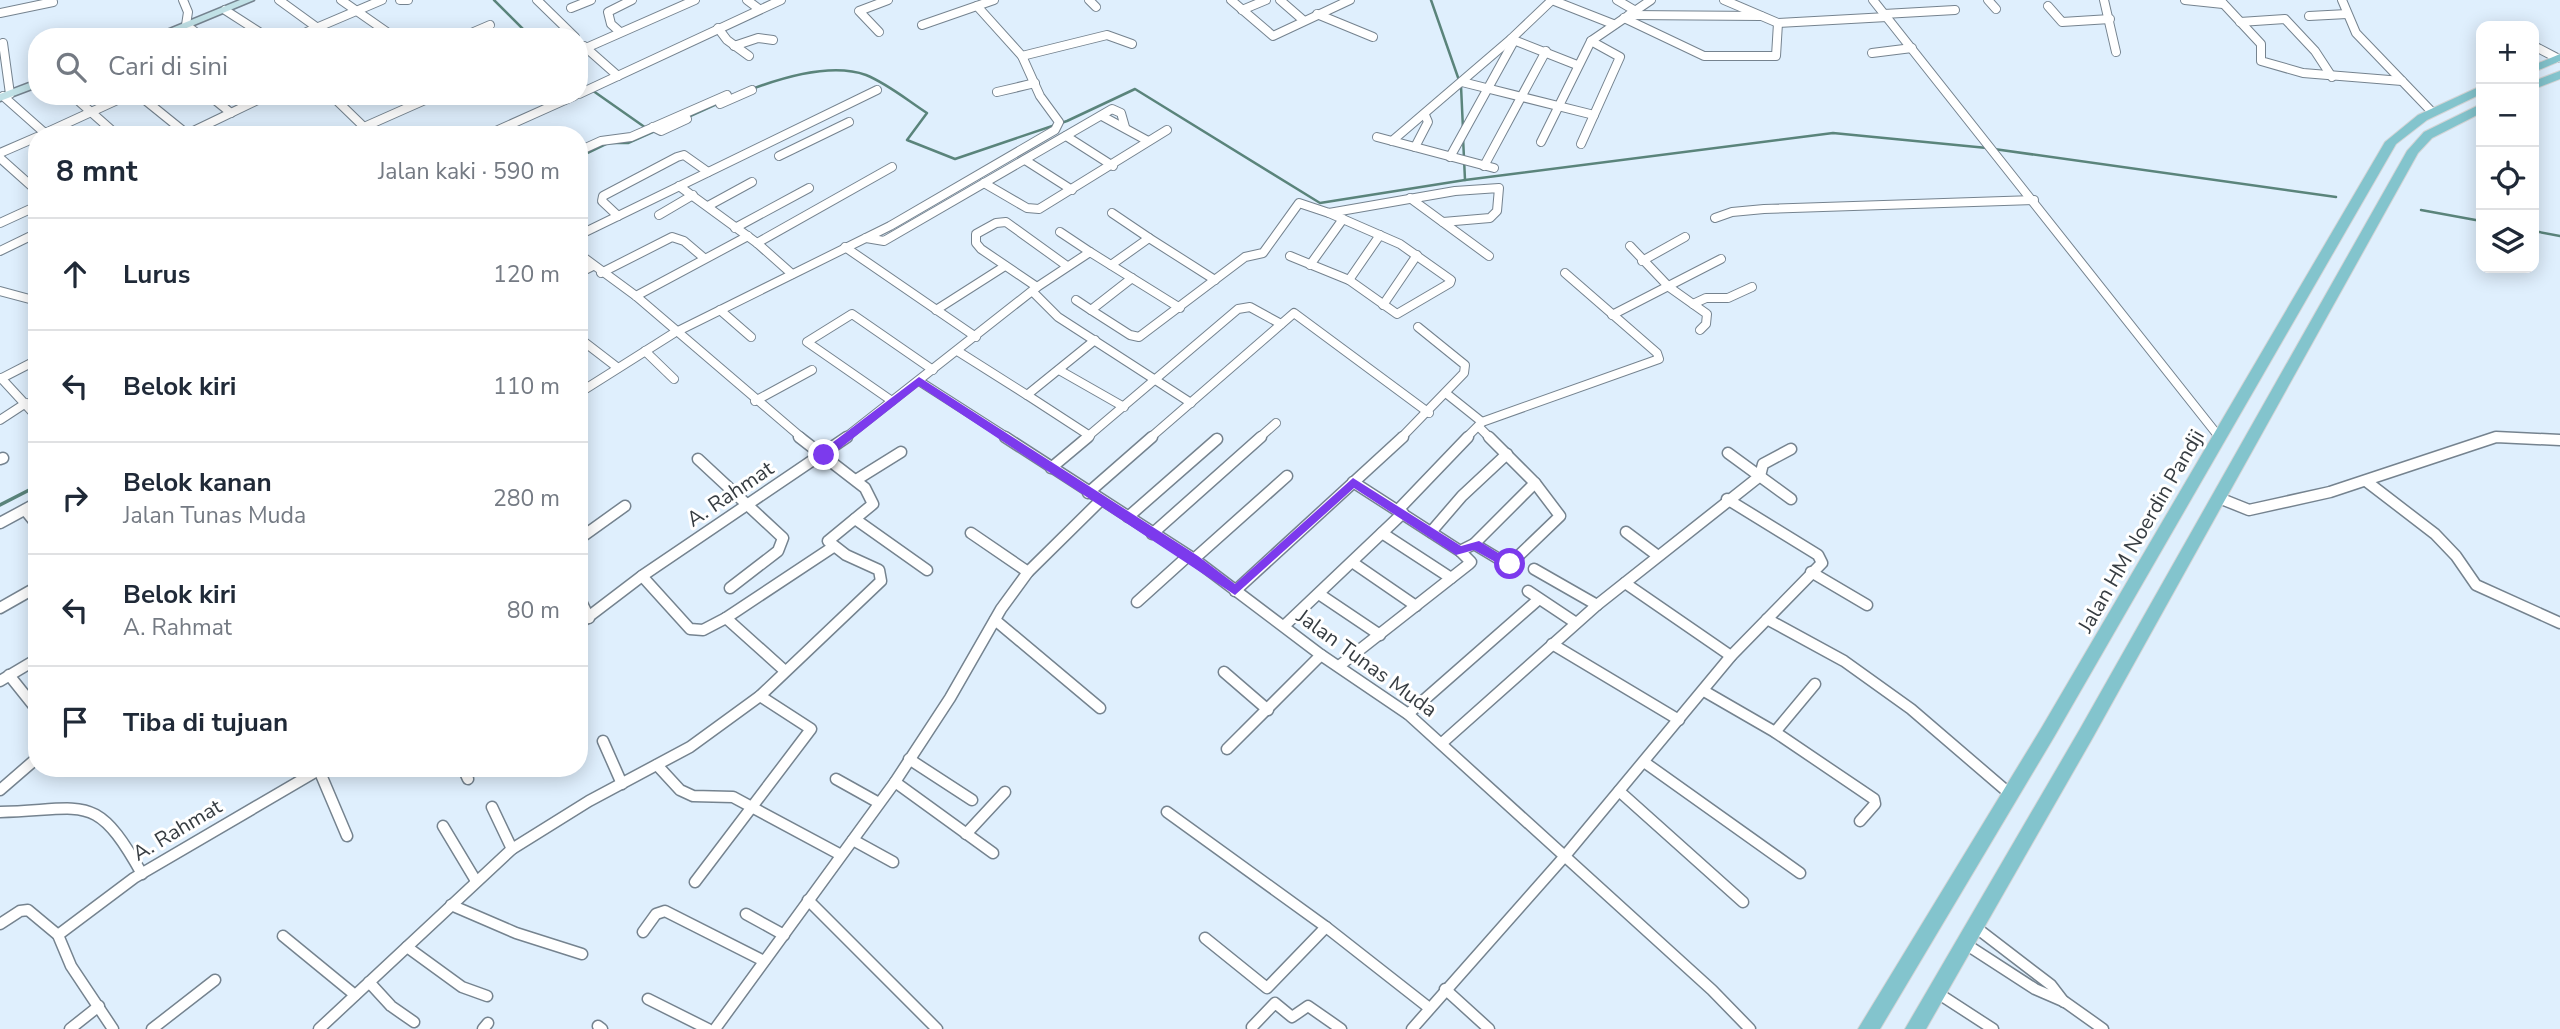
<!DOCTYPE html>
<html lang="id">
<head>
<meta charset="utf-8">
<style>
	:root { --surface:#fff; --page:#f2f2f3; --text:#1f2937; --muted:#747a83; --line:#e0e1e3 }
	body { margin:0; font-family:"Nunito Sans",sans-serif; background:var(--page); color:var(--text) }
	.controls { position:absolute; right:21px; top:21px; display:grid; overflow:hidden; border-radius:14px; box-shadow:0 4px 18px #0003 }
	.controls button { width:63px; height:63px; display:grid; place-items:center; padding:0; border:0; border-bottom:2px solid var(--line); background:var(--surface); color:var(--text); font:35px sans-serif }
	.stop { position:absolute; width:21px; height:21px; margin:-16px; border:5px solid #7c3aed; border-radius:50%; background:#fff }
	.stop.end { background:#7c3aed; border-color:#fff; box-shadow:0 2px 7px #0008 }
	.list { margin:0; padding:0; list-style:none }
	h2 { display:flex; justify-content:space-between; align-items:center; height:91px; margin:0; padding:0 28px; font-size:30px }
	h2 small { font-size:23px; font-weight:400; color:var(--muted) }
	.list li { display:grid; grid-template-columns:46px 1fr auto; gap:21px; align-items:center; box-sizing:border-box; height:112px; padding:0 28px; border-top:2px solid var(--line) }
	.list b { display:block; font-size:26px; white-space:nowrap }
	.list p { margin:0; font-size:23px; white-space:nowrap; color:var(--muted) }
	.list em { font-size:23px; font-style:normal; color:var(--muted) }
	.icon { flex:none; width:38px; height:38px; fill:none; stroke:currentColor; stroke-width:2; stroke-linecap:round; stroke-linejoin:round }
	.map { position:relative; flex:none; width:2560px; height:1029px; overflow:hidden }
	.search { position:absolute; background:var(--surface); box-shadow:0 4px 18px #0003; left:28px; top:28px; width:560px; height:77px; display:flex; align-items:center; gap:18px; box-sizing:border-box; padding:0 24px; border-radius:28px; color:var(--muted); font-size:26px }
	.panel { position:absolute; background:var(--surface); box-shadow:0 4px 18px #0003; left:28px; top:126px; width:560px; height:651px; border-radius:28px }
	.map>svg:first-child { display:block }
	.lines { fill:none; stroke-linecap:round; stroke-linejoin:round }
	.stream-far1 { stroke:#5a847b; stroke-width:2.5 }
	.stream { stroke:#5a847b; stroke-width:3.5 }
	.street-far1-casing { stroke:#75838f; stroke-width:10 }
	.street-casing { stroke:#75838f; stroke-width:13 }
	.secondary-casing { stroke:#75838f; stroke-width:3 }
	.primary-casing { stroke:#d3d4d5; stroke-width:2 }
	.street-far1 { stroke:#fff; stroke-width:8 }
	.street { stroke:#fff; stroke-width:10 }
	.secondary { fill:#c1e1e6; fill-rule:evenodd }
	.primary { fill:#83c4cd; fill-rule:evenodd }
	.route { fill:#7c3aed }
	.labels { text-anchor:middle; stroke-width:6; stroke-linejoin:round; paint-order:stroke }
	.street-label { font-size:21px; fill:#373d42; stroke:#fff }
</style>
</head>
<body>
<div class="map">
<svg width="2560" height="1029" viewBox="0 0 2560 1029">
	<rect width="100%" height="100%" fill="#dfeffd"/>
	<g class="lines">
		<g class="stream-far1">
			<path d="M494,0L531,37"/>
			<path d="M1431,0L1461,86L1463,129"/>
			<path d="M579,81L646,128"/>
			<path d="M752,89C784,77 833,63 866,75C888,84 907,100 927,113L907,140L955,159L1067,121L1135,89L1320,203L1465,180L1833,133L1987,148"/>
			<path d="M688,117L719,103"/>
			<path d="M1463,137L1465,180"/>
			<path d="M1994,149L2336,197"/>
			<path d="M579,157L608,143H628L655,131"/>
			<path d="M2421,210L2481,221"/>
			<path d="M2534,231L2560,236"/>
		</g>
		<path class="stream" d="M0,505L37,486"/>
		<g class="street-far1-casing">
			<g id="street-far1">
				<path d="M183,0L188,12L186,25L202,37"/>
				<path d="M279,0L330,37"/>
				<path d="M341,0L394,37"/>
				<path d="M400,0H408"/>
				<path d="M537,0L575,37"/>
				<path d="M747,0L759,9"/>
				<path d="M1089,0L1096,7"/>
				<path d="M1231,0L1273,36L1350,0"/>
				<path d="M1280,0L1303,20"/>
				<path d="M1617,0L1634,10"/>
				<path d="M1724,0L1778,23L1887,17"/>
				<path d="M1873,0L2220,438"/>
				<path d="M1988,0L1996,9"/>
				<path d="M2104,0L2116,52"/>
				<path d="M2185,0L2223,4"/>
				<path d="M2220,0L2261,44V61L2303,73L2402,81"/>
				<path d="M2342,0L2356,33L2431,111"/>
				<path d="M2048,6L2062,22L2110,19"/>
				<path d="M571,8L591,0"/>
				<path d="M225,10L267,37"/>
				<path d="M1242,10L1266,0"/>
				<path d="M0,13L53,2"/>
				<path d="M1317,14L1373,37"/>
				<path d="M1884,14L1955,10"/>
				<path d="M1629,15L1761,16"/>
				<path d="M2309,16L2347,14"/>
				<path d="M1624,18L1704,56H1776L1778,23"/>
				<path d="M2240,22L2285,19L2315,51L2332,77"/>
				<path d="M922,25L994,0"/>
				<path d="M718,28L727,40L749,56"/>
				<path d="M620,32L611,24L608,12L632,0"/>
				<path d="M879,32L859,11L888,0"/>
				<path d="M295,37L382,0"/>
				<path d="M462,37L490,25"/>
				<path d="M3,43L10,94"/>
				<path d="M584,46L618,76"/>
				<path d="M734,46L758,38L773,40"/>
				<path d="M2534,46L2557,58"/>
				<path d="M586,48L695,0"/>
				<path d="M1872,53L1912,48"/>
				<path d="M1022,56L1107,35L1132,44"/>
				<path d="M1577,65L1511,39L1552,0L1613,24"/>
				<path d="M1462,82L1594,115"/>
				<path d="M997,92L1035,83"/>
				<path d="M579,94L781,0"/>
				<path d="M3,96L47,135"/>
				<path d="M73,96L117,135"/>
				<path d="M140,96L187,134"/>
				<path d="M210,96L231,113"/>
				<path d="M332,96L364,127L361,135"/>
				<path d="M378,98L381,96"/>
				<path d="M720,104L752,90"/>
				<path d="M1102,116L1148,141"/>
				<path d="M364,127L434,96"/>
				<path d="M653,127L661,131L687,119"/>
				<path d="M41,135L126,96"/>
				<path d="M185,135L266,96"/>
				<path d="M487,135L574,96"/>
				<path d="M521,135L528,133"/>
				<path d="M1066,136L1113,166"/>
				<path d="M1377,137L1494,168"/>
				<path d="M1392,141L1511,39"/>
				<path d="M1541,142L1591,41L1651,0"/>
				<path d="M1581,144L1620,57L1591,41"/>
				<path d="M1415,147L1428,122L1425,115"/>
				<path d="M579,151L601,141L631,137L727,95"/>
				<path d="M0,153L37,137"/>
				<path d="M779,156L849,122"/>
				<path d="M1450,157L1514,41"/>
				<path d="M0,158L37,191"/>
				<path d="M1025,160L1072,190"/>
				<path d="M1484,166L1546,51"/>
				<path d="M984,183L1027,208L1039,209L1167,130"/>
				<path d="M679,186L757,243L792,274"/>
				<path d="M1410,198L1489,256"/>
				<path d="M708,206L752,182"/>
				<path d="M659,215L693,195"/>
				<path d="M618,216L602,201L603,196L677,157L684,155L708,172"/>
				<path d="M1715,218L1732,212L1764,209L2034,200"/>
				<path d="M0,223L37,206"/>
				<path d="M735,228L809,188"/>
				<path d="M1060,232L1090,252"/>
				<path d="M579,235L877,90"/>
				<path d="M866,238L884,241L1112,109L1121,113L1125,127"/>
				<path d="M1149,238L1215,280"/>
				<path d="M757,243L892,167"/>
				<path d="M1630,246L1669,287L1707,314L1706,324L1700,330"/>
				<path d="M845,247L976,337"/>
				<path d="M0,251L37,233"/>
				<path d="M579,254L636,296L802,438"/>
				<path d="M1290,256L1349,280L1397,314L1450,283L1451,280L1400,244L1329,213"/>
				<path d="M1642,261L1685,237"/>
				<path d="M1111,265L1149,238L1112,213"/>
				<path d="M1310,265L1343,219"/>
				<path d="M579,273L593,266"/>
				<path d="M601,273L672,237L684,241L704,258"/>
				<path d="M1132,278L1091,310L1130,335L1139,337L1245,257L1263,253L1299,203L1329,213L1455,191L1499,188L1497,211L1490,218L1443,222"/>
				<path d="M1349,280L1380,235"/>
				<path d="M1037,287L981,249L976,243V234L996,223L1006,222L1067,266"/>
				<path d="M0,291L37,301"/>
				<path d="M1033,292L1058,317L1191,403"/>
				<path d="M636,296L748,236"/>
				<path d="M1076,300L1091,310"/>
				<path d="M1693,304L1706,298H1728L1752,287"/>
				<path d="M1383,305L1417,255"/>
				<path d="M720,310L751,337"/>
				<path d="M936,310L1005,266"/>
				<path d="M1612,315L1721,259"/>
				<path d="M579,338L618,368"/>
				<path d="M645,351L674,379"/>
				<path d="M959,352L1027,395"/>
				<path d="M1059,370L1124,407"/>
				<path d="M1,378L37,417"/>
				<path d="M0,379L37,360"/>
				<path d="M919,381L1008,438"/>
				<path d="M579,393L674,333L890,226L1055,130L1059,122L1040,96L1022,56L977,6"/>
				<path d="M1447,394L1482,422L1466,438"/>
				<path d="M755,401L812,370"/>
				<path d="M892,401L807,342L852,314L933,370"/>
				<path d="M0,420L26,403"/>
				<path d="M1482,422L1659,359L1657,353L1565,273"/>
				<path d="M1479,427L1490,438"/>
				<path d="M1090,436L1027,395L1095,340"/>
				<path d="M845,438L1037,287L1090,252L1180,308"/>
				<path d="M1086,438L1238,309L1250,307L1281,324"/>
				<path d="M1150,438L1294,313L1429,413"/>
				<path d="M1259,438L1276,423"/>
				<path d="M1401,438L1464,373L1465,365L1418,327"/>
				<path d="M2492,438H2527"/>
			</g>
		</g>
		<g class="street-casing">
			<g id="street">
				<path d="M1005,437L1194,559L1321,655L1408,714L1712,990L1750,1029"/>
				<path d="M1728,453L1791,499"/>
				<path d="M0,459L3,458"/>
				<path d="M698,459L783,538L778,551L730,588"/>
				<path d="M1051,468L1088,437"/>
				<path d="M856,480L901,452"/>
				<path d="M2366,481L2435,534L2456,556L2476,585L2560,623"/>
				<path d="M1353,482L1460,551L1474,544L1535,483"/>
				<path d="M1088,493L1152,437"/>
				<path d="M2219,498L2249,510L2330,492L2496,437L2560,440"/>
				<path d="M25,510L37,525"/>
				<path d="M1398,510L1468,437"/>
				<path d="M1128,517L1217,439"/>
				<path d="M855,519L927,570"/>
				<path d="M0,523L37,503"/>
				<path d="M1431,532L1462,496L1507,454"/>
				<path d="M1626,532L1658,556"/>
				<path d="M971,533L1028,572"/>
				<path d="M1382,533L1451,578"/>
				<path d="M1152,534L1261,437"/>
				<path d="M579,539L625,506"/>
				<path d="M1474,544L1509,565L1560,516L1535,483L1489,437"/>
				<path d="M1194,559L1287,476"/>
				<path d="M1352,562L1416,606"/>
				<path d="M1534,569L1597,605"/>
				<path d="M1811,572L1867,605"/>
				<path d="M642,576L690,629L703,630L726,618L785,671"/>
				<path d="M1625,583L1731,656"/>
				<path d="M1235,591L1403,437"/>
				<path d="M1528,591L1576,623"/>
				<path d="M1319,594L1380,635"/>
				<path d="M579,597L589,618"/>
				<path d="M1137,602L1188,556"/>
				<path d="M0,608L37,587"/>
				<path d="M726,618L833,547"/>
				<path d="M1767,619L1844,661L1911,709L2010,794"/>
				<path d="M995,620L1100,708"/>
				<path d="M579,624L642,576L847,437"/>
				<path d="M1284,626L1403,513"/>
				<path d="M1552,644L1679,720"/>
				<path d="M1339,666L1469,564L1471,562L1460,551"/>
				<path d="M1224,672L1268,710"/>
				<path d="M9,675L37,710"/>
				<path d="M0,681L37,659"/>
				<path d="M1704,691L1775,732L1874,799L1875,804L1860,821"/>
				<path d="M1408,714L1539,599"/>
				<path d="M1775,732L1815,684"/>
				<path d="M603,741L622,784"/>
				<path d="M1442,743L1597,605L1760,476L1763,464L1791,449"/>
				<path d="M1227,749L1321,655"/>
				<path d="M909,759L972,800"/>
				<path d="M1644,762L1800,873"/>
				<path d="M657,765L680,790L693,796L733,797L841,855"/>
				<path d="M463,768L468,779"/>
				<path d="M319,770L347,836"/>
				<path d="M836,779L879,803"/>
				<path d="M895,782L993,853"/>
				<path d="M0,790L37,758"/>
				<path d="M1619,791L1743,902"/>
				<path d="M492,807L512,849"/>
				<path d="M0,812C86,810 95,790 142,874"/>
				<path d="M1167,812L1326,927L1428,1007"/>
				<path d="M443,826L476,881"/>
				<path d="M966,834L1005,792"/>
				<path d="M853,840L893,862"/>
				<path d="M695,882L811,729L760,696"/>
				<path d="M808,900L937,1029"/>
				<path d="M451,905L516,933L582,954"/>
				<path d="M746,914L784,935"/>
				<path d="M0,924L20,911L28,910L58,935L71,966L113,1029"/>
				<path d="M1974,926L2051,985L2064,1002"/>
				<path d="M643,932L656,914L665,911L764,961"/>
				<path d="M58,935L134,878L322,768"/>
				<path d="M283,936L355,995"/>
				<path d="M1205,938L1267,988L1326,927"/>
				<path d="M1964,943L2035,989L2065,1002L2103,1029"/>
				<path d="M407,947L462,987L487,996"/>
				<path d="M369,982L391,1006L414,1022"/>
				<path d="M1445,989L1489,1029"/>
				<path d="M1936,992L1993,1029"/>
				<path d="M648,999L708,1029"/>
				<path d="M598,1026L602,1029"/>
				<path d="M1252,1027L1275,1003L1292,1017L1308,1006L1341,1029"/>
				<path d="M70,1029L99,1006"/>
				<path d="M152,1029L215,980"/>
				<path d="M319,1029L512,849L589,801L690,747L760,696L881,581L879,570L846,555L828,541L873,504L865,488L799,437"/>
				<path d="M483,1029L488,1023"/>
				<path d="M715,1029L895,782L950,698L1001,609L1028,572L1100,501"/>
				<path d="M1412,1029L1564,857L1731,656L1822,563L1818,555L1727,499"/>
			</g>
		</g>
		<g class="secondary-casing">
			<g id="secondary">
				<path d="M240,0H254L165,37H150Z"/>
				<path d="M37,80V87L0,101V94Z"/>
			</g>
		</g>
		<g class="primary-casing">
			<g id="primary">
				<path d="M2560,54V61L2534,72V65Z"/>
				<path d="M2560,71V79L2534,89V81Z"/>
				<path d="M2481,86V94L2427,120L2396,144L2054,737L1880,1029H1858L2042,727L2385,142L2418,115Z"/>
				<path d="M2481,104V113L2432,138L2418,153L2092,739L1926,1029H1905L2080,729L2407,151L2424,132Z"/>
			</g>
		</g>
		<use href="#street-far1" class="street-far1"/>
		<use href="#street" class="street"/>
		<use href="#secondary" class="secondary"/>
		<use href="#primary" class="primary"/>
	</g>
	<path class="route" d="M919,377L1198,556L1235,584L1353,478L1461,546L1479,541L1516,564L1514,568H1506L1474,550L1456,555L1354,488L1235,595L919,386L828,458H820V452Z"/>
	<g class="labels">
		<g class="street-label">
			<text transform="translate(730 494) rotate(-34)" y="7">A. Rahmat</text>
			<text transform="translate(2141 531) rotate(-60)" y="7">Jalan HM Noerdin Pandji</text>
			<text transform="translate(1367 663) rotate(36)" y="7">Jalan Tunas Muda</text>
			<text transform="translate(177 830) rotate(-31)" y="7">A. Rahmat</text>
		</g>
	</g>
</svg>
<div class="controls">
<button>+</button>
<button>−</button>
<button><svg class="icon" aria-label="locate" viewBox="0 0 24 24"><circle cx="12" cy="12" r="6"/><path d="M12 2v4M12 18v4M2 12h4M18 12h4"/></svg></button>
<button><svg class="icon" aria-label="layers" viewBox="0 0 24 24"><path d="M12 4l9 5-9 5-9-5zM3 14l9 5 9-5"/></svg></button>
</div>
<div class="stop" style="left:1510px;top:564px"></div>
<div class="stop end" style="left:824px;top:455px"></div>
<div class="search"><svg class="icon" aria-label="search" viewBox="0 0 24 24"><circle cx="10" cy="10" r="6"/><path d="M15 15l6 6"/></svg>Cari di sini</div>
<section class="panel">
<h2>8 mnt<small>Jalan kaki · 590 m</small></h2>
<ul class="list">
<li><svg class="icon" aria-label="ahead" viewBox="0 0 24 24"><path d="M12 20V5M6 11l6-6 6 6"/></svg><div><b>Lurus</b></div><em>120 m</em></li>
<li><svg class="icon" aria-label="left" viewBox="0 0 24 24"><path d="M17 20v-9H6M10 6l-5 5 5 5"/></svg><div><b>Belok kiri</b></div><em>110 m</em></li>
<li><svg class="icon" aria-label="right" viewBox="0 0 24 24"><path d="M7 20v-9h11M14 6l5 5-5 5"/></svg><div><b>Belok kanan</b><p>Jalan Tunas Muda</p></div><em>280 m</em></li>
<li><svg class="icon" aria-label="left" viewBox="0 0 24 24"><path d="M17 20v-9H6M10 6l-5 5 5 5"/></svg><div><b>Belok kiri</b><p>A. Rahmat</p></div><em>80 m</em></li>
<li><svg class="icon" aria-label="arrive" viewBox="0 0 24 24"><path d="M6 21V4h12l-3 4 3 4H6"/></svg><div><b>Tiba di tujuan</b></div></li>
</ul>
</section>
</div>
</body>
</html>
